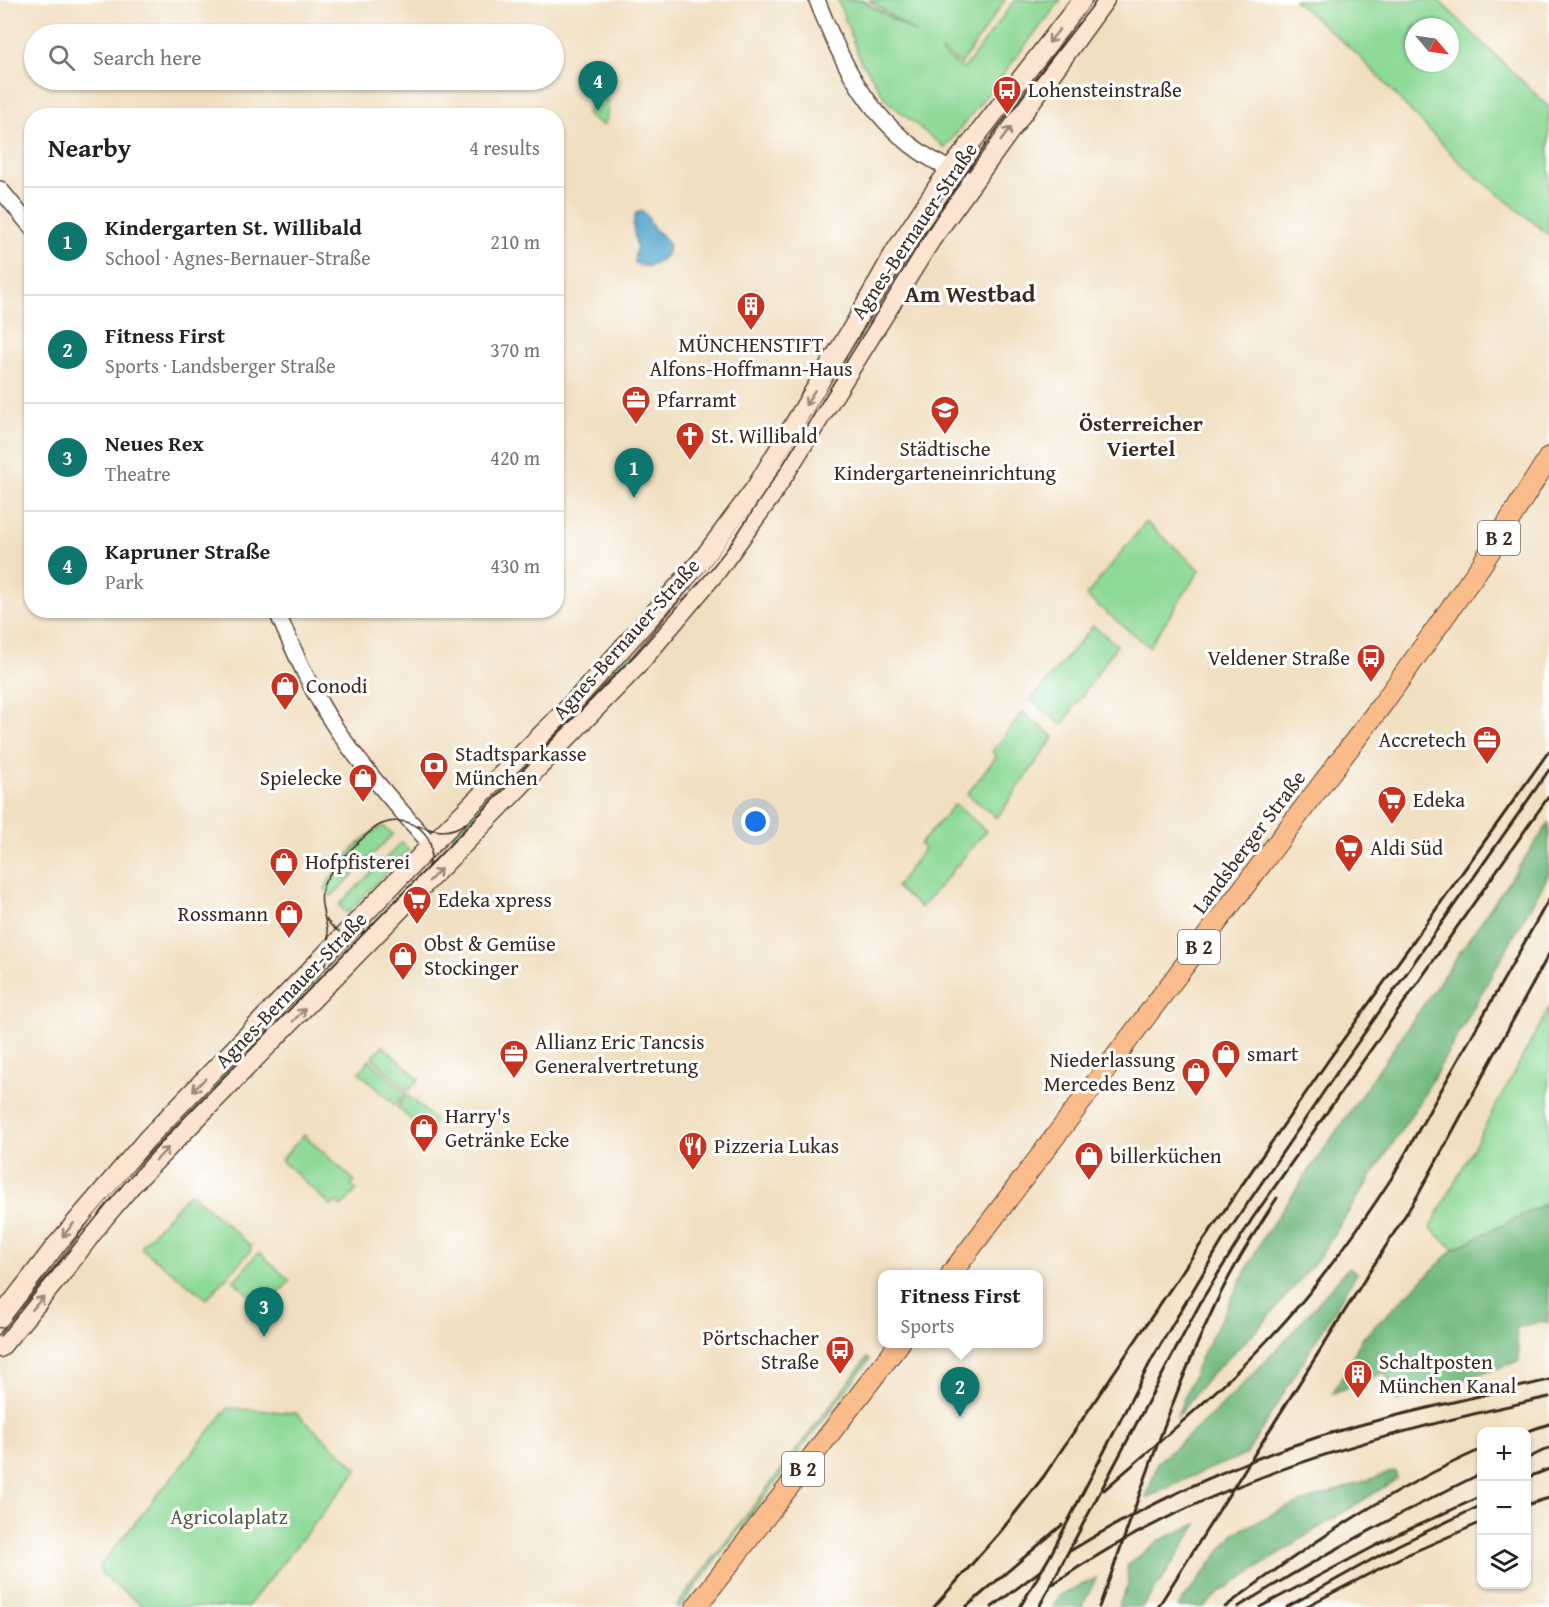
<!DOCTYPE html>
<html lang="en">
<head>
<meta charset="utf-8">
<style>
	:root { --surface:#fff; --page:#f2f2f2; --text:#222; --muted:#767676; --line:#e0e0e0; --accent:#0f766e }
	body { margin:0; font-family:"Gentium Book Plus",serif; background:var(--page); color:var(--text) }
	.controls { position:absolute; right:18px; bottom:18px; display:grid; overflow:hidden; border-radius:12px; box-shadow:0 2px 4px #0004 }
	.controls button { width:54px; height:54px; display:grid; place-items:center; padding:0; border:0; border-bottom:2px solid var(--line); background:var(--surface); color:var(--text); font:30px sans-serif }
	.compass { position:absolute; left:1405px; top:18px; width:54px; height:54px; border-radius:50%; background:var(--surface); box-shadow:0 2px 4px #0004; rotate:119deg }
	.you { position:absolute; left:756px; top:822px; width:21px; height:21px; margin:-15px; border:4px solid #fff; border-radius:50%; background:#1a73e8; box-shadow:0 0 0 9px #1a73e833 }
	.badge { display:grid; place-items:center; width:39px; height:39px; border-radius:50%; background:var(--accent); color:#fff; font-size:20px; font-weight:700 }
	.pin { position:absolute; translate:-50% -50px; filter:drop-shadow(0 2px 3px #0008) }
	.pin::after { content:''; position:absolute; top:32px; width:21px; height:18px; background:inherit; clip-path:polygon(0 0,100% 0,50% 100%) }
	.popup { position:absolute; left:878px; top:1270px; width:165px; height:78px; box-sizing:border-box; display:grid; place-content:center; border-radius:12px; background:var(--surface); filter:drop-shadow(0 2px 4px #0005); font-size:20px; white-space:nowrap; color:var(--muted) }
	.popup b { font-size:22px; color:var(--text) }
	.popup::after { content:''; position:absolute; left:50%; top:100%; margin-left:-12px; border:12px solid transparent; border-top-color:var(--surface) }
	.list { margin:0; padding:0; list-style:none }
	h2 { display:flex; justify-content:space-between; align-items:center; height:78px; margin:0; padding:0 24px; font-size:26px }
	h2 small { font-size:20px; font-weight:400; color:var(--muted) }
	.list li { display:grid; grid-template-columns:39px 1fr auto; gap:18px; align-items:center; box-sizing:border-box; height:108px; padding:0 24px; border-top:2px solid var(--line) }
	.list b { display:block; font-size:22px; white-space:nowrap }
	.list p { margin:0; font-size:20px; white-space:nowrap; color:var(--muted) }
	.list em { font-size:20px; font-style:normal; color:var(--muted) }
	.icon { flex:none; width:33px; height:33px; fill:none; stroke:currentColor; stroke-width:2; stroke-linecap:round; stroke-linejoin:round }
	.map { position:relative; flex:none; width:1549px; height:1607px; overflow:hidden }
	.search { position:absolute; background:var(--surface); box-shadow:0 2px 4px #0004; left:24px; top:24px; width:540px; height:66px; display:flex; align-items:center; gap:15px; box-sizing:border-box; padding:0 21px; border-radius:33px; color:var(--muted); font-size:22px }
	.panel { position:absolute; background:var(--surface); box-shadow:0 2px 4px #0004; left:24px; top:108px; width:540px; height:510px; border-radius:24px }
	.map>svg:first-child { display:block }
	.green { fill:#8dd996; stroke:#64825a; stroke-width:1.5; fill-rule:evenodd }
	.forest { fill:#72b97f; stroke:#56724e; stroke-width:1.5 }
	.water { fill:#50a4cb; stroke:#466774; stroke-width:1.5 }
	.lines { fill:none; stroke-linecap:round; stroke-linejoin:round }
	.tertiary-casing { stroke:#564536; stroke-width:18 }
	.secondary-casing { stroke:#564536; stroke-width:21 }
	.primary-casing { stroke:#564536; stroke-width:22 }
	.tertiary { stroke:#fff; stroke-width:15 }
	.secondary { stroke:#fde4d0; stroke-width:18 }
	.primary { stroke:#f9bc8a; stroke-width:20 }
	.tram { stroke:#3b2a1e; stroke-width:1.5 }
	.rail { stroke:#3b2a1e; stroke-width:3 }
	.oneway { stroke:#9c8777 }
	.labels { text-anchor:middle; stroke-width:6; stroke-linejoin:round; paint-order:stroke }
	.shield { fill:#fff; stroke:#766a62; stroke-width:1.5 }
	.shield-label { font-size:20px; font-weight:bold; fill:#3b2a1e }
	.poi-label { font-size:21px; fill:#3b2a1e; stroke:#fff; text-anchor:start }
	.street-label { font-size:21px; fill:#3b2a1e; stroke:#fff }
	.park-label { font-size:21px; fill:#545f42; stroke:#fff }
	.neighbourhood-label { font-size:22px; font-weight:bold; fill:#3b2a1e; stroke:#fff }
	.quarter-label { font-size:24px; font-weight:bold; fill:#3b2a1e; stroke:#fff }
</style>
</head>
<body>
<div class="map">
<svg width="1549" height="1607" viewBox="0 0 1549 1607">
	<rect width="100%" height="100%" fill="#fff"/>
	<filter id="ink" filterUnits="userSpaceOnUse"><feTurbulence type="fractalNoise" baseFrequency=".0167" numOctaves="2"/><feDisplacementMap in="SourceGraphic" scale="12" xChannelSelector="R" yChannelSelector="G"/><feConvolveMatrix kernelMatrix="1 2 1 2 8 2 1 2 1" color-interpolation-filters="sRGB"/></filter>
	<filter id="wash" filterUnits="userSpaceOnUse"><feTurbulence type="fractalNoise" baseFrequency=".008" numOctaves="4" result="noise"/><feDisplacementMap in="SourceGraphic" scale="24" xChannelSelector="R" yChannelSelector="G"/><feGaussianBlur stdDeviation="1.35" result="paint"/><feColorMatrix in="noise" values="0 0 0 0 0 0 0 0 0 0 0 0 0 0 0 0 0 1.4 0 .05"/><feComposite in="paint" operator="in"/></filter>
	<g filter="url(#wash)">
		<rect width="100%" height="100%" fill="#f1dfc1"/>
		<g class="green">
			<path d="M838,0H862L917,34L869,0H1005L961,64L942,51V54L964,69L1015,0H1061L945,148L886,100L866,67L861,62Z"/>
			<path d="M1294,0H1438L1549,107V235L1460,163L1356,53ZM1414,27H1450V63H1414Z"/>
			<path d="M597,95L609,102L606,122L603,125L587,116L591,102Z"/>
			<path d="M1146,522L1200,570L1149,647L1086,596Z"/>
			<path d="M1093,626L1117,645L1062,725L1031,700Z"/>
			<path d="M627,648L639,659L460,842L450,833Z"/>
			<path d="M1023,712L1054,737L997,818L967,794L997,756L992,752Z"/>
			<path d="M955,804L986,831L921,908L896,887L924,849L920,844Z"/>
			<path d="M383,826L393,834L332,896L325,889C333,869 364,835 383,826Z"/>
			<path d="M402,842L409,850L347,913L339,905Z"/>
			<path d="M309,979L318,986L76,1248L65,1239Z"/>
			<path d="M1549,1008V1202L1454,1249L1430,1228Z"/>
			<path d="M383,1046L419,1079L408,1091L372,1058Z"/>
			<path d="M369,1060L406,1093L395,1105L359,1072Z"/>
			<path d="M408,1095L436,1121L425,1133L397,1107Z"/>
			<path d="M304,1135L355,1181L351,1185L357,1190L341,1207L336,1202L331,1206L281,1160Z"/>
			<path d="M191,1193L251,1246V1250L207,1299L142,1249V1245L188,1194Z"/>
			<path d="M257,1254H261L290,1281L264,1309L234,1281Z"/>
			<path d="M867,1358L869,1360L680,1607H676Z"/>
			<path d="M228,1408L296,1413L358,1469L247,1607H144L101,1574L100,1566Z"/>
		</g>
		<g class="forest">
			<path d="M1549,823V874L1422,1098L1320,1256L1260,1327L1209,1376L1176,1418L1201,1357L1264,1236Z"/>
			<path d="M1549,1202V1324L1542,1321L1516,1328L1519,1361L1397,1401L1385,1372L1333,1393L1362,1339L1454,1249Z"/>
			<path d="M1349,1267L1357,1273L1246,1455L1206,1470L1146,1498L1158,1462L1217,1411L1286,1340Z"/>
			<path d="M1395,1471L1397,1479L1307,1535L1220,1592L1204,1607H1178L1234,1533L1285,1508Z"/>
			<path d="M1197,1524L1165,1575L1142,1607H1118L1128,1584L1127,1566L1158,1541Z"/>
			<path d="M1096,1578L1082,1607H1053L1060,1595Z"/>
		</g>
		<path class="water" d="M641,211C649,215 648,220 652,226C656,233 666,236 668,243C672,255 654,268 643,266C640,266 637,264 635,263C633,255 638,250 636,243C634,231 631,225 636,213Z"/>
	</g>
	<g filter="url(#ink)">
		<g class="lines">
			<g class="tertiary-casing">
				<g id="tertiary">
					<path d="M817,0C840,59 866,114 919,151C936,163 955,172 972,182"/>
					<path d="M0,189L32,228"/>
					<path d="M276,610C294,651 312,693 337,730C365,771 398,807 431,845"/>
				</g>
			</g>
			<g class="secondary-casing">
				<g id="secondary">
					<path d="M0,1318L57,1244L147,1139L431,845L574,702L701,561L756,487L854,325L894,253L940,183L1082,0"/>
					<path d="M0,1348L63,1272L104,1218L131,1186L636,667L716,572L771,496L931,240L1105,0"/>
				</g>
			</g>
			<g class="primary-casing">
				<g id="primary">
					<path d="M951,1274L1384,702L1482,564L1549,457"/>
					<path d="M696,1607L899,1344"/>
				</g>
			</g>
			<use href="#tertiary" class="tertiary"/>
			<use href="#secondary" class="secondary"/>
			<use href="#primary" class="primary"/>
			<g class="tram">
				<path d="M418,826C437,832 449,834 466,823"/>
				<path d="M326,919C336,934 351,939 367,930"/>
				<path d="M321,972C345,934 306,907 329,875C337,863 370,828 382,824C412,812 443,838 427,868"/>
				<path d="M0,1336L126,1181L184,1118L638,652L711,569L730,545L781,468L940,210L996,130L1097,0"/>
			</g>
			<g class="rail">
				<path d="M1525,1432L1549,1424"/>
				<path d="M1526,1459L1549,1448"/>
				<path d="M1526,1478L1549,1469"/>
				<path d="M1104,1490C1167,1435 1231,1382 1287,1319C1326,1275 1359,1228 1391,1179L1549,899"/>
				<path d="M1526,1505L1549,1498"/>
				<path d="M1070,1551C1148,1503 1231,1465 1318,1437C1394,1414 1472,1398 1549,1380"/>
				<path d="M1053,1584C1201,1482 1375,1434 1549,1397"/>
				<path d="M934,1607L1001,1531L1044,1476L1194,1254L1330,1058L1549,751"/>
				<path d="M966,1607L1062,1525"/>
				<path d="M992,1607L1040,1571"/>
				<path d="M1020,1607L1050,1556L1152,1359L1224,1238L1342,1065L1549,770"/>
				<path d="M1039,1607L1203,1298L1252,1219L1549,796"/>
				<path d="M1099,1607C1137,1506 1168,1403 1215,1305C1232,1268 1254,1233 1277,1198"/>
				<path d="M1158,1607L1418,1195L1549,954"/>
				<path d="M1225,1607C1306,1546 1389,1490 1482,1449"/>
				<path d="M1238,1607C1317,1558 1398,1514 1482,1473"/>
				<path d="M1260,1607L1394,1536L1482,1496"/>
				<path d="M1287,1607L1398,1545L1482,1505"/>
				<path d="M1305,1607L1402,1557L1482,1522"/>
			</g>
		</g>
		<defs><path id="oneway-shaft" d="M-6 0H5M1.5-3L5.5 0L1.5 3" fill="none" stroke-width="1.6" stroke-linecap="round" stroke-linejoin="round" transform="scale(1.5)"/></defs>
		<g class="oneway">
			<use href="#oneway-shaft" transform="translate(1054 36) rotate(128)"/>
			<use href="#oneway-shaft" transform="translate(1006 134) rotate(-54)"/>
			<use href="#oneway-shaft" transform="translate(810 398) rotate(121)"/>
			<use href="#oneway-shaft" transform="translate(435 875) rotate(-46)"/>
			<use href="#oneway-shaft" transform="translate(299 1015) rotate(-46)"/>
			<use href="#oneway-shaft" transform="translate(199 1085) rotate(134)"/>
			<use href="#oneway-shaft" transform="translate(162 1154) rotate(-46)"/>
			<use href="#oneway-shaft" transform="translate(68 1230) rotate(130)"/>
			<use href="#oneway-shaft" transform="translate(38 1303) rotate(-50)"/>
		</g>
	</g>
	<defs>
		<g id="bus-pin" transform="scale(1.5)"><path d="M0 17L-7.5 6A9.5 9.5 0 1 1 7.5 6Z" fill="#c8321e" stroke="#fff"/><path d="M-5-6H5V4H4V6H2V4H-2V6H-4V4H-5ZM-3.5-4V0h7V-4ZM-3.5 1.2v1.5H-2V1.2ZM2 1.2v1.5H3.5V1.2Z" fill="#fff"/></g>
		<g id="building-pin" transform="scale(1.5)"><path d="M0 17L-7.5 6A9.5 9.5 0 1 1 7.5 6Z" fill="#c8321e" stroke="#fff"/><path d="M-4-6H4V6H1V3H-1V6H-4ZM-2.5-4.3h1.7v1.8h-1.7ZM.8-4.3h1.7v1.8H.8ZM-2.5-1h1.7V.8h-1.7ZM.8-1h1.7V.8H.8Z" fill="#fff"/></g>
		<g id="office-pin" transform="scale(1.5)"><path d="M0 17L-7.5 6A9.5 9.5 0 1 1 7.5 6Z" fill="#c8321e" stroke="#fff"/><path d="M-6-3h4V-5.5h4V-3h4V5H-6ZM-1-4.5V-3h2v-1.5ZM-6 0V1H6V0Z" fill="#fff"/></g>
		<g id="school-pin" transform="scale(1.5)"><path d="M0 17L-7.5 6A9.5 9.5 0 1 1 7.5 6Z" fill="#c8321e" stroke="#fff"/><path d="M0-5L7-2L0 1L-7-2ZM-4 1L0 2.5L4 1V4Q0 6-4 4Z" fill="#fff"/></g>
		<g id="church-pin" transform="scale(1.5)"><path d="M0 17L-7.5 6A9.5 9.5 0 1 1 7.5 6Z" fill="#c8321e" stroke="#fff"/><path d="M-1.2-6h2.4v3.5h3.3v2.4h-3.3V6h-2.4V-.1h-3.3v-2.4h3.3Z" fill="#fff"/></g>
		<g id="shop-pin" transform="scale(1.5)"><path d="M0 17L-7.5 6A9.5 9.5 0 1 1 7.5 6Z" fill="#c8321e" stroke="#fff"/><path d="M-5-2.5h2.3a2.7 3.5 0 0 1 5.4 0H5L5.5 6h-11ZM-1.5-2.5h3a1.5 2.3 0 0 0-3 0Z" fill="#fff"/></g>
		<g id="bank-pin" transform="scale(1.5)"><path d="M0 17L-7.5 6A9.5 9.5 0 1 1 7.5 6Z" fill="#c8321e" stroke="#fff"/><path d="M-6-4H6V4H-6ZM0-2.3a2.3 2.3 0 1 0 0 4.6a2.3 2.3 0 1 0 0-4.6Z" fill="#fff"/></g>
		<g id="supermarket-pin" transform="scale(1.5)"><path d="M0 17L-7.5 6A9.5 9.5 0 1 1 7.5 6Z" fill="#c8321e" stroke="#fff"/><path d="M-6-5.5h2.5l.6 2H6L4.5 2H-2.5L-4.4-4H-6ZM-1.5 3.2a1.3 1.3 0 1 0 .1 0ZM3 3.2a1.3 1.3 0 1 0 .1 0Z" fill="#fff"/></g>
		<g id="restaurant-pin" transform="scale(1.5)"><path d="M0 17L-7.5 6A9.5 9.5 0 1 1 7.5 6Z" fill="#c8321e" stroke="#fff"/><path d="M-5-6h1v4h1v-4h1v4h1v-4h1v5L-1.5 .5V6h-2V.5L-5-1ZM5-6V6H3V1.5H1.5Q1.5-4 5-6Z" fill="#fff"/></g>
	</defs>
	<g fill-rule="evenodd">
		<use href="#bus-pin" x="1007" y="90"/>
		<use href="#building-pin" x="751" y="306"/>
		<use href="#office-pin" x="636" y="400"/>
		<use href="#school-pin" x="945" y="410"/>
		<use href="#church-pin" x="690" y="436"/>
		<use href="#bus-pin" x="1371" y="658"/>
		<use href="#shop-pin" x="285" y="686"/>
		<use href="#office-pin" x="1487" y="740"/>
		<use href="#bank-pin" x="434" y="766"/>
		<use href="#shop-pin" x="363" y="778"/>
		<use href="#supermarket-pin" x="1392" y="800"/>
		<use href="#supermarket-pin" x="1349" y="848"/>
		<use href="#shop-pin" x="284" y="862"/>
		<use href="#supermarket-pin" x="417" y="900"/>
		<use href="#shop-pin" x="289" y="914"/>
		<use href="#shop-pin" x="403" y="956"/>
		<use href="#office-pin" x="514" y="1054"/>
		<use href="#shop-pin" x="1226" y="1054"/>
		<use href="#shop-pin" x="1196" y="1072"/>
		<use href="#shop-pin" x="424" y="1128"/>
		<use href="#restaurant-pin" x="693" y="1146"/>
		<use href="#shop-pin" x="1089" y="1156"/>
		<use href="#bus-pin" x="840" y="1350"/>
		<use href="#building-pin" x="1358" y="1374"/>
	</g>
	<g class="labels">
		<g class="shield">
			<rect x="1478" y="521" width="42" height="34" rx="4.5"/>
			<rect x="1178" y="930" width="42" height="34" rx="4.5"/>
			<rect x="782" y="1452" width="42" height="34" rx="4.5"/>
		</g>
		<g class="shield-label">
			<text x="1499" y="545">B 2</text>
			<text x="1199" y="954">B 2</text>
			<text x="803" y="1476">B 2</text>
		</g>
		<g class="poi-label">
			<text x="1028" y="97">Lohensteinstraße</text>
			<text x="751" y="352" text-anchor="middle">MÜNCHENSTIFT<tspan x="751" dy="24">Alfons-Hoffmann-Haus</tspan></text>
			<text x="657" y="407">Pfarramt</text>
			<text x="711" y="443">St. Willibald</text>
			<text x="945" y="456" text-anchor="middle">Städtische<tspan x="945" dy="24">Kindergarteneinrichtung</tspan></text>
			<text x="1350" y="665" text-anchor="end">Veldener Straße</text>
			<text x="306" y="693">Conodi</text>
			<text x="1466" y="747" text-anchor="end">Accretech</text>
			<text x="455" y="761">Stadtsparkasse<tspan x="455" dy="24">München</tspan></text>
			<text x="342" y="785" text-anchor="end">Spielecke</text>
			<text x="1413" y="807">Edeka</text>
			<text x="1370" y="855">Aldi Süd</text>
			<text x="305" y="869">Hofpfisterei</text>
			<text x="438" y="907">Edeka xpress</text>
			<text x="268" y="921" text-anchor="end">Rossmann</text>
			<text x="424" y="951">Obst &amp; Gemüse<tspan x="424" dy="24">Stockinger</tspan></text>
			<text x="535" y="1049">Allianz Eric Tancsis<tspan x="535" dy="24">Generalvertretung</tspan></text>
			<text x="1247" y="1061">smart</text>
			<text x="1175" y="1067" text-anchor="end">Niederlassung<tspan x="1175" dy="24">Mercedes Benz</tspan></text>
			<text x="445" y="1123">Harry's<tspan x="445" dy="24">Getränke Ecke</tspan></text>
			<text x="714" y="1153">Pizzeria Lukas</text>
			<text x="1110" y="1163">billerküchen</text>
			<text x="819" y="1345" text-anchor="end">Pörtschacher<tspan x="819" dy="24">Straße</tspan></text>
			<text x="1379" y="1369">Schaltposten<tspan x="1379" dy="24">München Kanal</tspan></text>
		</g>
		<g class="street-label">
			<text transform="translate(914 231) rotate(-56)" y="7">Agnes-Bernauer-Straße</text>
			<text transform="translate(626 639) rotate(-48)" y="7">Agnes-Bernauer-Straße</text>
			<text transform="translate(1249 842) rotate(-53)" y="7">Landsberger Straße</text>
			<text transform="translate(291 990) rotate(-46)" y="7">Agnes-Bernauer-Straße</text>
		</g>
		<g class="park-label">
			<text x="229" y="1524">Agricolaplatz</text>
		</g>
		<g class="neighbourhood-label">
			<text x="1141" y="431">Österreicher<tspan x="1141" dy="25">Viertel</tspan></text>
		</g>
		<g class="quarter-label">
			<text x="970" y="302">Am Westbad</text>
		</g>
	</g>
</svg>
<div class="controls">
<button>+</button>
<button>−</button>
<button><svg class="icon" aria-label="layers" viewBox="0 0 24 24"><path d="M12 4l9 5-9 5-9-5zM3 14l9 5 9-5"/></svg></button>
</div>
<svg class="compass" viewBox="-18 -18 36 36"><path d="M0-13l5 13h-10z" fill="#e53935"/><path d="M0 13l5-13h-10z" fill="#767676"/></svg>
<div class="you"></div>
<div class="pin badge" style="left:634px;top:498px">1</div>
<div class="pin badge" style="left:960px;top:1417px">2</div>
<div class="popup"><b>Fitness First</b>Sports</div>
<div class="pin badge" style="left:264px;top:1337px">3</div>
<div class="pin badge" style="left:598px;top:111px">4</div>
<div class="search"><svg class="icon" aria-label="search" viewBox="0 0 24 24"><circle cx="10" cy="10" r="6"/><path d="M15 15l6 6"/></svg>Search here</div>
<section class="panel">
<h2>Nearby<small>4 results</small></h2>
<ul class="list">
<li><span class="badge">1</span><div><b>Kindergarten St. Willibald</b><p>School · Agnes-Bernauer-Straße</p></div><em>210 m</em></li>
<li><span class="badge">2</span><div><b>Fitness First</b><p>Sports · Landsberger Straße</p></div><em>370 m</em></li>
<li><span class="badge">3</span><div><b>Neues Rex</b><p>Theatre</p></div><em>420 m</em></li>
<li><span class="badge">4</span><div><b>Kapruner Straße</b><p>Park</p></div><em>430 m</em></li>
</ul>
</section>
</div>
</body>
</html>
